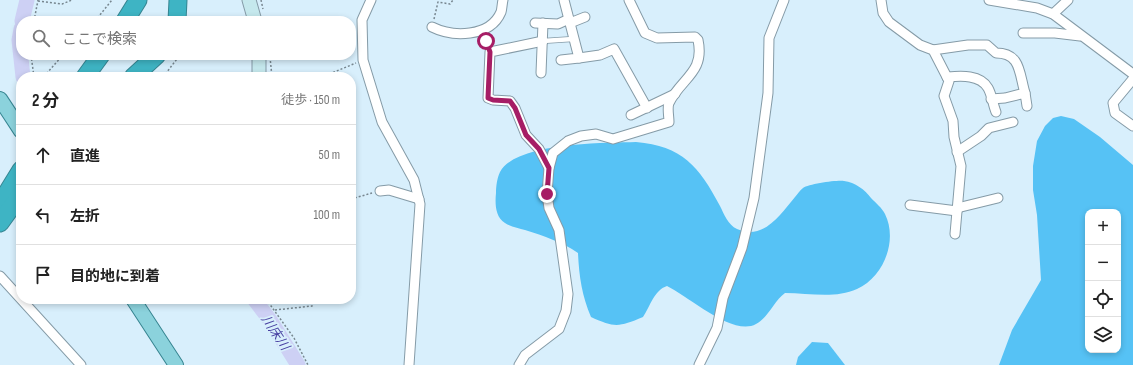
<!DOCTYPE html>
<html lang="ja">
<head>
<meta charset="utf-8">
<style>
	:root { --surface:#fff; --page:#f6f6f6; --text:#222; --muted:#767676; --line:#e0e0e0 }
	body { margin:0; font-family:"Sofia Sans Condensed","Noto Sans JP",sans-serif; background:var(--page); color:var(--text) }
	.controls { position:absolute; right:12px; bottom:12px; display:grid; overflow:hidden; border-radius:8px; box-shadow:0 2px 6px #0003 }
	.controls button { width:36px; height:36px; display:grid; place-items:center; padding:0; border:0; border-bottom:1px solid var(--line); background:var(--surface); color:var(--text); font:20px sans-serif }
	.stop { position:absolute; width:12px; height:12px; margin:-9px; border:3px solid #a61d65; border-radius:50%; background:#fff }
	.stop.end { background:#a61d65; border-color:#fff; box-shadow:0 1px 4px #0008 }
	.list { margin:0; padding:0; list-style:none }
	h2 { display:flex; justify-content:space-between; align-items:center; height:52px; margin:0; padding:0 16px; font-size:17px }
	h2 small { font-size:13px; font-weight:400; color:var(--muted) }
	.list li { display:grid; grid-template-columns:26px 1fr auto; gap:12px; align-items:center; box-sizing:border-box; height:60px; padding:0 16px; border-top:1px solid var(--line) }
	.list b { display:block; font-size:15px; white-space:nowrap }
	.list em { font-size:13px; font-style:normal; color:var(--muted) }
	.icon { flex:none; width:22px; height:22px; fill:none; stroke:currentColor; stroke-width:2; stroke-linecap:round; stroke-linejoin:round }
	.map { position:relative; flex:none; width:1133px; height:365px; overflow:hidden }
	.search { position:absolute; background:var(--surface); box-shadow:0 2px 6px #0003; left:16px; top:16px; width:340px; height:44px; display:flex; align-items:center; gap:10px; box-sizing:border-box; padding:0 14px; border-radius:16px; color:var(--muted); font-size:15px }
	.panel { position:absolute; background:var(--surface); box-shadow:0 2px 6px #0003; left:16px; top:72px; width:340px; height:232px; border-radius:16px }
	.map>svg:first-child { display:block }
	.forest { fill:#56c2f5; fill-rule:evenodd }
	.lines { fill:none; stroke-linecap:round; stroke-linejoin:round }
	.river { stroke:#cdd0f4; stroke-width:15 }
	.lane-casing { stroke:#859ba7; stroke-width:6 }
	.street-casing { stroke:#859ba7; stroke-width:11 }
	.secondary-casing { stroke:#859ba7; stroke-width:15 }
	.primary-casing { stroke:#368591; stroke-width:16 }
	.highway-casing { stroke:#368591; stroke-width:19 }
	.path { stroke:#77868f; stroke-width:1.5; stroke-dasharray:2 2; stroke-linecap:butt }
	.lane { stroke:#fff; stroke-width:4.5 }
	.street { stroke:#fff; stroke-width:9 }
	.secondary { stroke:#c5e8ed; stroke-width:13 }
	.primary { stroke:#8bd2dc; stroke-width:14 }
	.highway { stroke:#3eb4c4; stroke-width:17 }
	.route { stroke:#a61d65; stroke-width:5 }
	.labels { text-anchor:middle; stroke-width:3.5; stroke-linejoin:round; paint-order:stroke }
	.water-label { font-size:13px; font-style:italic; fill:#473fa1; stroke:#d8effc }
</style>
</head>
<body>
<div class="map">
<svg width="1133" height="365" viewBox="0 0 1133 365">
	<rect width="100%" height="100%" fill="#d8effc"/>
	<g class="forest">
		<path d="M1061,116L1074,119L1100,137L1133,165V365H999L1012,330L1041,280L1037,215L1033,190V166L1037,141L1045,126L1053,118ZM1088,212H1118V350H1088Z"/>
		<path d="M636,142C682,146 699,166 720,206C724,214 728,225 737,229C763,241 780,215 795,197C797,195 800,190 803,188C809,184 836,180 844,181C855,182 865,190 871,198C876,203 882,208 885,214C898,240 884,277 857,289C835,299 809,293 785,293C774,301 768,318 756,324C733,337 688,296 667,286C654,290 650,307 643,317C619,327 615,328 591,317C582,296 579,276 578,253C562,242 544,236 525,230C519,228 511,227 505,223C495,217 495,203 496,193C496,187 497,178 500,172C516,142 605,143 636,142Z"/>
		<path d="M812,342L828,343L845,365H796L798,357Z"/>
	</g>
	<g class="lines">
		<g class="river">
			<path d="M22,21L27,0"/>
			<path d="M21,29L19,40L23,77"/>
			<path d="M254,299L270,320L298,365"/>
		</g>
		<g class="lane-casing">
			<g id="lane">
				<path d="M482,30L490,52"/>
				<path d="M543,41L573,39"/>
			</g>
		</g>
		<g class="street-casing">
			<g id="street">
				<path d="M371,0L362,20L363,60L382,122L414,180L420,204L409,365"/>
				<path d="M881,0L883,13L889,22L920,45L933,50L949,81L944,96L953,121L954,137L961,166L955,234"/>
				<path d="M989,0L1037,8L1053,14L1133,74"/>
				<path d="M1053,14L1068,0"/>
				<path d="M535,23L558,24L569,19"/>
				<path d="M570,23L585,17"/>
				<path d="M432,27C452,37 490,38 501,12C502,9 502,4 503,0"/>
				<path d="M1023,33H1055L1080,36"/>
				<path d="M543,41L490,52L488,98L493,100L510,101L515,108L526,135L539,149L549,168"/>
				<path d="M933,50L968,45H987L996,53C1021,53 1019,73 1025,93"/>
				<path d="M579,58L600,55L614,49L647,108"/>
				<path d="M561,60L579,58L564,0"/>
				<path d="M541,73L543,23"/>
				<path d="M947,77C960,76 980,74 988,88C992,95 993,105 996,112"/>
				<path d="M1133,79L1113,103L1115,113L1133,126"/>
				<path d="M991,99L1005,98L1025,93L1027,106"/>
				<path d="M631,115L675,94"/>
				<path d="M957,152L981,136L989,128L1013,122"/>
				<path d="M380,191L389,190L419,199"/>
				<path d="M910,205L957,211"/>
				<path d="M957,208L998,198"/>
				<path d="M0,276L81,365"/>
				<path d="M519,365L525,355L559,329L566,311L568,294L559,230L549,208L547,194L549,168L553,153L568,141L581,136L596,134L613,139L669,122C669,116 667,108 669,103C681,78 705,73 698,40L695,37L657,38L645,33L629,0"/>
				<path d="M699,365L717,328L723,298L742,248L754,198L768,93L769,38L784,0"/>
			</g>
		</g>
		<g class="secondary-casing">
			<g id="secondary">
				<path d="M249,0L255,21"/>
				<path d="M259,77V55"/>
			</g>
		</g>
		<g class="primary-casing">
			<g id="primary">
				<path d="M0,99L21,131"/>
				<path d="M133,299L176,365"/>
			</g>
		</g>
		<g class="highway-casing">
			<g id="highway">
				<path d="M125,21L138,0"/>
				<path d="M177,21L178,0"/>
				<path d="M85,77L101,55"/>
				<path d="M133,77L157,55"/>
				<path d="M0,204L21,170"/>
				<path d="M0,223L21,194"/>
			</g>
		</g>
		<g class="path">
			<path d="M261,0L263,9"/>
			<path d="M38,1L62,4L72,0"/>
			<path d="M434,19L438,2L450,4L453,0"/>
			<path d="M34,21L38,0"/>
			<path d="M95,21L112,0"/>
			<path d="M31,55L34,77"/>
			<path d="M270,57L272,77"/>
			<path d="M47,77L46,74L63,55"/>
			<path d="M163,77L180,55"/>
			<path d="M322,77L356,63"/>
			<path d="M351,199L372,193"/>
			<path d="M266,299L294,338L308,365"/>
			<path d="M275,310L312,306L314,299"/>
		</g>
		<use href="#lane" class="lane"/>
		<use href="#street" class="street"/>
		<use href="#secondary" class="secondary"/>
		<use href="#primary" class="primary"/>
		<use href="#highway" class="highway"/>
	</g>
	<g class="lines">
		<path class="route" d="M486,41L490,52L488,98L493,100L510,101L515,108L526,135L539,149L549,168L547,194"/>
	</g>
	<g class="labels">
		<g class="water-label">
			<text transform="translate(276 332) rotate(56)" y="5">川床川</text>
		</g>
	</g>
</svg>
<div class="controls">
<button>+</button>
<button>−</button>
<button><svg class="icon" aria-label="locate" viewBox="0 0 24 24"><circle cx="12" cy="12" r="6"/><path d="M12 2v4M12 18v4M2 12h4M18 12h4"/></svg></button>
<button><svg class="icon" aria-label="layers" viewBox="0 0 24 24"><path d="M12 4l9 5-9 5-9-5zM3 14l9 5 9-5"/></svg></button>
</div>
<div class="stop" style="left:486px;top:41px"></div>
<div class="stop end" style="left:547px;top:194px"></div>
<div class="search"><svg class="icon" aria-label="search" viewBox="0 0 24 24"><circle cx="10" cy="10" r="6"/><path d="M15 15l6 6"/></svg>ここで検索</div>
<section class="panel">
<h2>2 分<small>徒歩 · 150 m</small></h2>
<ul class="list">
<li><svg class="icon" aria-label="ahead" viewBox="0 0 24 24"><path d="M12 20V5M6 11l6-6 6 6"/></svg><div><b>直進</b></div><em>50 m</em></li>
<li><svg class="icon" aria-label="left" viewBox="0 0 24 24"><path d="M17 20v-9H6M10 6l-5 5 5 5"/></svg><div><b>左折</b></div><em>100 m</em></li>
<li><svg class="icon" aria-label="arrive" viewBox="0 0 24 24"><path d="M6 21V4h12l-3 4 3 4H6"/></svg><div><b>目的地に到着</b></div></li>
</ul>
</section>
</div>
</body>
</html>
